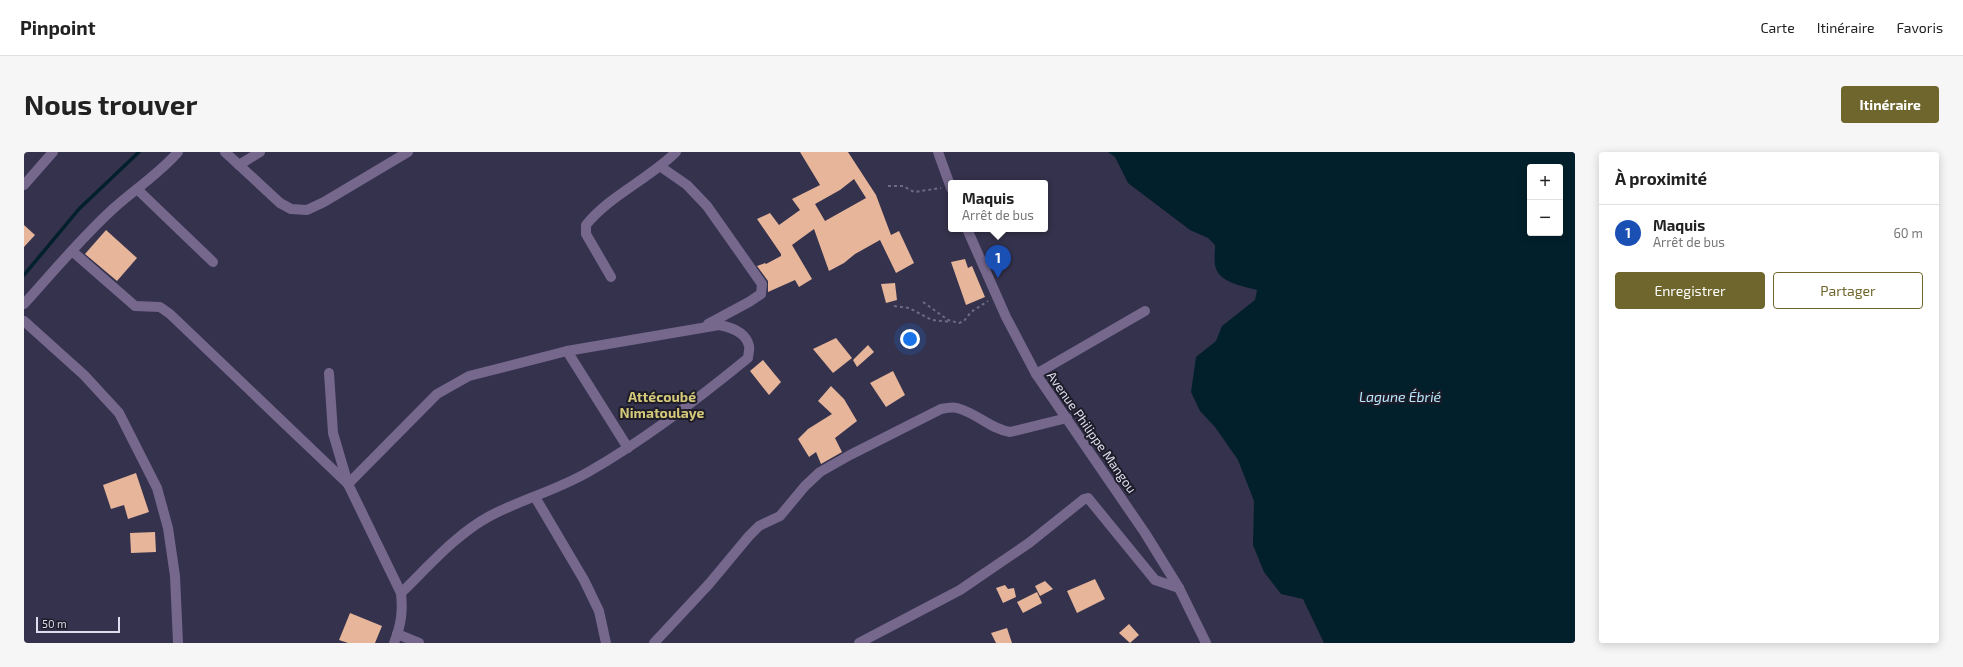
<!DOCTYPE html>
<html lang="fr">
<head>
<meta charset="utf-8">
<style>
	:root { --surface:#fff; --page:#f6f6f6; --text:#222; --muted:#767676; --line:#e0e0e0; --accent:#6e662c }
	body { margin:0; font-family:"Exo 2",sans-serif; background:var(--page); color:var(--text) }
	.controls { position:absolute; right:12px; top:12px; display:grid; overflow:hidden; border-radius:4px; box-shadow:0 2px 10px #0003 }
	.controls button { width:36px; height:36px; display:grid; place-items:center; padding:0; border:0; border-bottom:1px solid var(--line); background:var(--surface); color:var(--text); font:20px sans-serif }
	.scale { position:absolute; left:12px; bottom:10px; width:84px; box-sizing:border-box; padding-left:4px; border:2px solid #dfdeef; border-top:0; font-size:11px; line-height:14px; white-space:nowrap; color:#dfdeef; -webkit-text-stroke:3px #1d1c28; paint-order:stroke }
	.you { position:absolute; left:886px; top:187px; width:14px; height:14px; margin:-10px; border:3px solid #fff; border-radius:50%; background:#1a73e8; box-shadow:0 0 0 6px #1a73e833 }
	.badge { display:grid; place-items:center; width:26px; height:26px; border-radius:50%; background:var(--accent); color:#fff; font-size:13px; font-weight:700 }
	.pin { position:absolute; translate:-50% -33px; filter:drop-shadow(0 1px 2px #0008) }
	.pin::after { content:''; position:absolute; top:21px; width:14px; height:12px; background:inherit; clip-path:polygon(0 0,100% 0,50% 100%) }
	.popup { position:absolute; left:924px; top:28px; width:100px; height:52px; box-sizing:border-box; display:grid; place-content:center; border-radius:4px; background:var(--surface); filter:drop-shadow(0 1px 3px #0005); font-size:13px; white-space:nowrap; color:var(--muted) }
	.popup b { font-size:15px; color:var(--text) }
	.popup::after { content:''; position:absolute; left:50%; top:100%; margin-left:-8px; border:8px solid transparent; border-top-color:var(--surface) }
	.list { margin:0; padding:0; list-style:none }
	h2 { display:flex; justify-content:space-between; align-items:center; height:52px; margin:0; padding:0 16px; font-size:17px }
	h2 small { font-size:13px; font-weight:400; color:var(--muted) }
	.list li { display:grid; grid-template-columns:26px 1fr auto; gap:12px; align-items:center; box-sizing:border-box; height:56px; padding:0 16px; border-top:1px solid var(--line) }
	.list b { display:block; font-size:15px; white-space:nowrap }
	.list p { margin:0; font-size:13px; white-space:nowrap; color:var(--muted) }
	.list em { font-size:13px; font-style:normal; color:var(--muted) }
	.actions { display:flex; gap:8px; padding:12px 16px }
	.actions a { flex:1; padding:9px 0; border:1px solid var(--accent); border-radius:4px; text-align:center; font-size:14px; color:var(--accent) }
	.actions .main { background:var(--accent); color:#fff }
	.map { position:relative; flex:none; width:1551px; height:491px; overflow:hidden; border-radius:4px }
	header { display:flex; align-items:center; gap:24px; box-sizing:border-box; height:56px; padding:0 20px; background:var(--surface); border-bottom:1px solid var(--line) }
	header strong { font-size:19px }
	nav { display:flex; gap:22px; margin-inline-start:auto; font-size:14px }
	.intro { display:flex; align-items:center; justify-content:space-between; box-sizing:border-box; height:96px; padding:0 24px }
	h1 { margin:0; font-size:28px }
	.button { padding:10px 18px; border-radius:4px; background:var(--accent); color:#fff; font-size:14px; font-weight:700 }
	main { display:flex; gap:24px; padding:0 24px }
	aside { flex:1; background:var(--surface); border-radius:4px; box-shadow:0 2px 10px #0003 }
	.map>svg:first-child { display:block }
	.water { fill:#02202b; fill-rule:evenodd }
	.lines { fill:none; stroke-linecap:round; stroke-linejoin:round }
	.stream { stroke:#02202b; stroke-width:3.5 }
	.building { fill:#e6b59a; fill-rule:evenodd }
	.path { stroke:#6d6b83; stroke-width:2; stroke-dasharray:3 3; stroke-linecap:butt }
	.minor { stroke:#75688c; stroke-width:10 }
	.tertiary { stroke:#75688c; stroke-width:10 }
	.labels { text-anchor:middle; stroke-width:4; stroke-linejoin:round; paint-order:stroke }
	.street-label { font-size:13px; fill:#dfdeef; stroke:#1d1c28 }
	.neighbourhood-label { font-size:14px; font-weight:bold; fill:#d3c779; stroke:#1d1c28 }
	.water-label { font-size:14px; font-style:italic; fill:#b8e9ff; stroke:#1d1c28 }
</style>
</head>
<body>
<header>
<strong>Pinpoint</strong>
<nav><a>Carte</a><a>Itinéraire</a><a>Favoris</a></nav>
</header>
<div class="intro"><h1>Nous trouver</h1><a class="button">Itinéraire</a></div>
<main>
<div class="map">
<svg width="1551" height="491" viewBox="0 0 1551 491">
	<rect width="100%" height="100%" fill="#35324d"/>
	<path class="water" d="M1084,0H1551V491H1300L1279,447L1257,442L1240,420L1229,393L1230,349L1214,308L1191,275L1176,259L1167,240L1172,205L1192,189L1198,174L1231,148L1233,138C1219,134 1194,131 1191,113C1190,107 1191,99 1191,93L1184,86L1166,78L1104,31L1091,5ZM1506,15H1536V81H1506Z"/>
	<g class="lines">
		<path class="stream" d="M0,123L55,57L115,0"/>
	</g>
	<g class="building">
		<path d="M776,0H824L852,43L867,83L875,79L890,111L872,121L856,88L831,102L820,111L805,119L790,77L768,93L788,127L775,135L771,128L744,140V129L733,114L741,111L742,112L757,104V102L733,67L746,61L755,73L776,58L768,47L796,33ZM830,27L842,46L801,69L791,52L816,38Z"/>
		<path d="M0,73L11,83L0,95Z"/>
		<path d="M82,78L113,106L93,129L61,102Z"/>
		<path d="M941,107L944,116L948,114L961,145L942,153L927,110Z"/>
		<path d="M871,131L873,148L862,151L857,132Z"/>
		<path d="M812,186L828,206L809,221L789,197Z"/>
		<path d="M844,193L850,200L833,215L829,208Z"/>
		<path d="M739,208L757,230L745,243L726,219Z"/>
		<path d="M869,219L881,243L862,255L846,231Z"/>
		<path d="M807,234L820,247L833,269L811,286L818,300L797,312L792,300L785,305L774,287L784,277L808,262L794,249Z"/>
		<path d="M112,321L125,360L104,367L100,353L87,357L79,333Z"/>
		<path d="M131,380L132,400L107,401L106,381Z"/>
		<path d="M1071,427L1081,447L1053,461L1043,439Z"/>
		<path d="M1021,429L1029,437L1016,444L1011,434Z"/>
		<path d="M981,433L984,437L990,436L992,445L979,451L972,436Z"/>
		<path d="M1013,440L1018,451L999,461L993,450Z"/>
		<path d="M326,461L358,474L351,491H324L315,488Z"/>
		<path d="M1105,472L1115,483L1106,491L1095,481Z"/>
		<path d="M983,476L988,491H972L967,481Z"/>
	</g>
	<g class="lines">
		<g class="path">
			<path d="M864,34H879L890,40L917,36"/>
			<path d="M899,150L924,168L935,171L940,169L947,160L964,149"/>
			<path d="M870,154L885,156L908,168L927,170"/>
		</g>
		<g class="minor">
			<path d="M201,0L256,51L267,57L283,58L300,50L384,0"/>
			<path d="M215,13L236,0"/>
			<path d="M637,15L663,33L683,54L738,132L737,142L725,150L684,172"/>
			<path d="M0,33L29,0"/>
			<path d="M113,37L189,110"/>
			<path d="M48,99L111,154L136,155L146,162L324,332"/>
			<path d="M587,125L562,82V73C585,44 625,27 652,0"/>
			<path d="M0,152C29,120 57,86 90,56C111,37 135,22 154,0"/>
			<path d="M0,169L60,223L95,261L133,336L144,376L151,424L154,491"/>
			<path d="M543,199L604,296"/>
			<path d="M305,221L309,281L324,332L377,441C379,460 377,473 370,491"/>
			<path d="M1012,222L1121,159"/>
			<path d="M324,332L413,242L445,224L543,199L695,173C706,175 722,180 725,194C726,197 724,203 724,206C674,247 622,287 566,319C534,338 498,347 466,364C432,382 404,415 377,441"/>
			<path d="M511,345L560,428L575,459L582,491"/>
			<path d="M373,482L395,491"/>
			<path d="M630,491L685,432L725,384L735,374L756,364L781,334L796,320L826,303L917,257C922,256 929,255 933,256C953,261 966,277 986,280L1043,266"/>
			<path d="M835,491L936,438L1005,391L1060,347L1064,346L1131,428L1155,436"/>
		</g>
		<g class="tertiary">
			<path d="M914,0L927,36"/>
			<path d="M943,77L982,165L1012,222L1121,381L1155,436L1182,491"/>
		</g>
	</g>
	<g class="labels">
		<g class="street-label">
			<text transform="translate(1068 280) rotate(55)" y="5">Avenue Philippe Mangou</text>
		</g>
		<g class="neighbourhood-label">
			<text x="638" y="250">Attécoubé<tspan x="638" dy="16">Nimatoulaye</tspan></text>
		</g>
		<g class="water-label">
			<text x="1376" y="250">Lagune Ébrié</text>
		</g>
	</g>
</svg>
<div class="controls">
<button>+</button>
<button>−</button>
</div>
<div class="scale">50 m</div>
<div class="you"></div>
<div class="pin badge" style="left:974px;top:126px;background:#1a4fb4">1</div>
<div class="popup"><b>Maquis</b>Arrêt de bus</div>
</div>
<aside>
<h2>À proximité<small></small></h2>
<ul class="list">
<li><span class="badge" style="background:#1a4fb4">1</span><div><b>Maquis</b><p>Arrêt de bus</p></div><em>60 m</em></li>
</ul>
<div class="actions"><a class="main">Enregistrer</a><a>Partager</a></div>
</aside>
</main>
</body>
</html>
